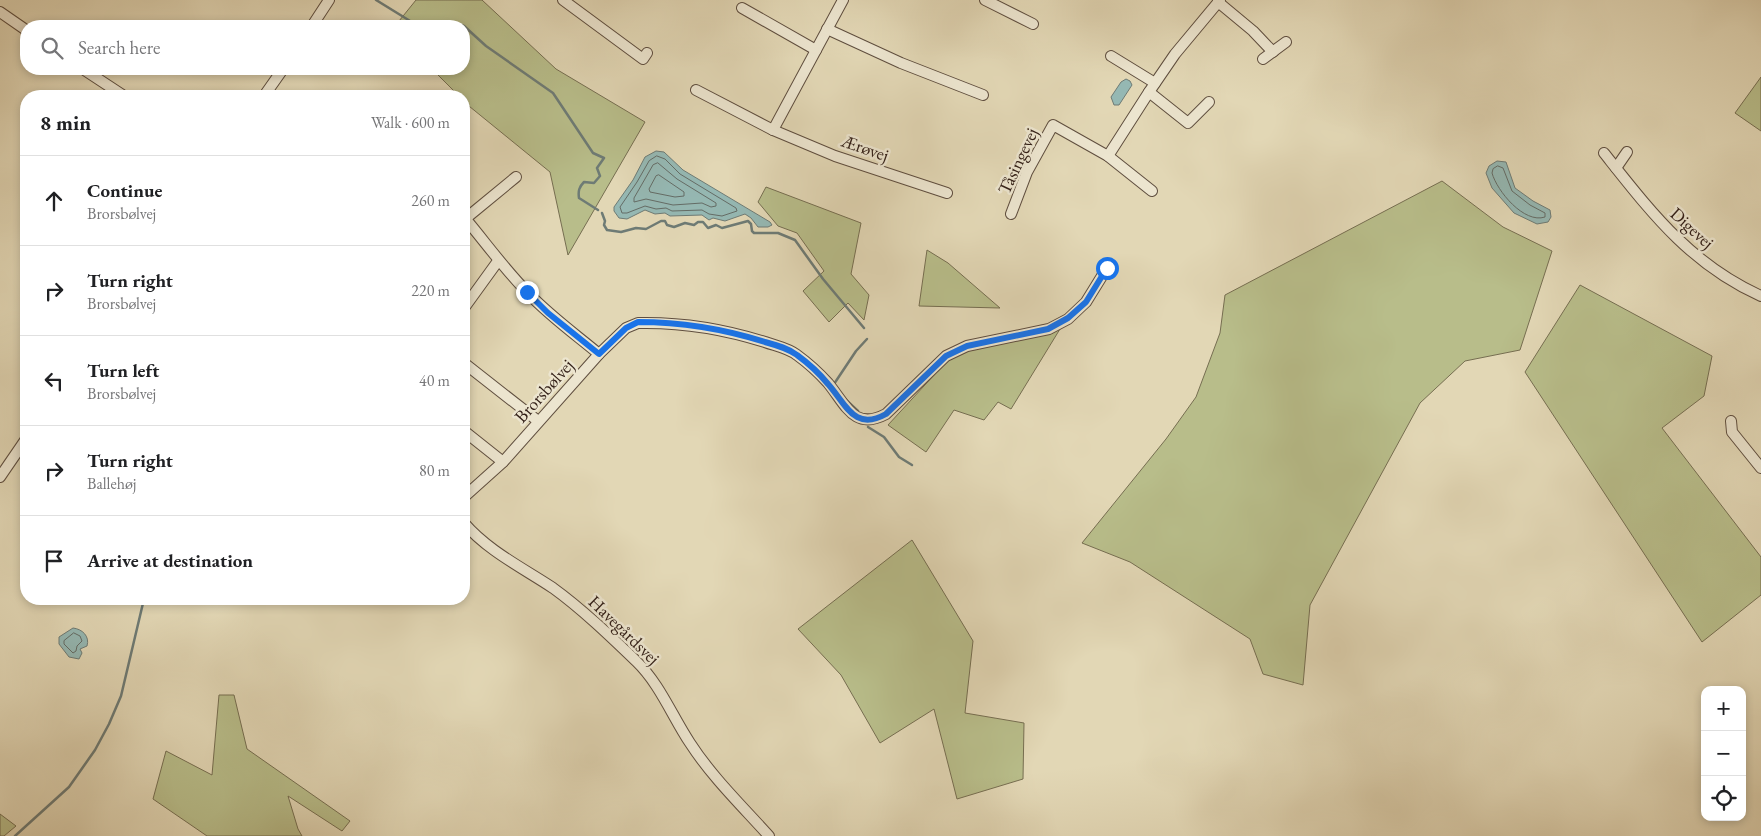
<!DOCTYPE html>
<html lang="en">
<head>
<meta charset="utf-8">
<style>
	:root { --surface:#fff; --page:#f6f6f6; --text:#202124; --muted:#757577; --line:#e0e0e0 }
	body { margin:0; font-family:"EB Garamond",serif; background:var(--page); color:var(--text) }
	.controls { position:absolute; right:15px; bottom:15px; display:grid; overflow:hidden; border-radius:10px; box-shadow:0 2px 8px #0003 }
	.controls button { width:45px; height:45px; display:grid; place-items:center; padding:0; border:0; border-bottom:1px solid var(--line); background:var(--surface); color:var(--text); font:25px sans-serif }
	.stop { position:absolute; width:15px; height:15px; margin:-11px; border:4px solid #1a73e8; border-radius:50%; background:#fff }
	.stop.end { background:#1a73e8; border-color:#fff; box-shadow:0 1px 5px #0008 }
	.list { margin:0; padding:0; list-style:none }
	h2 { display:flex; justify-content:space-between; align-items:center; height:65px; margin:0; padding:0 20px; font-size:21px }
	h2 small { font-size:16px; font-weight:400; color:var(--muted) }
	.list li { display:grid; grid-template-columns:32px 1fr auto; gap:15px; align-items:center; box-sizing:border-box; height:90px; padding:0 20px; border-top:1px solid var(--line) }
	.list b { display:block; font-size:19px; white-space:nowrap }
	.list p { margin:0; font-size:16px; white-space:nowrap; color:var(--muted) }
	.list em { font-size:16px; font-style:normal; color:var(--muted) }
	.icon { flex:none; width:28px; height:28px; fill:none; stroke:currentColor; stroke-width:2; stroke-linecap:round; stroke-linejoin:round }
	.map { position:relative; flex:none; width:1761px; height:836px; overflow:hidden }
	.search { position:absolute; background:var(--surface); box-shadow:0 2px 8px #0003; left:20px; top:20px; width:450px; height:55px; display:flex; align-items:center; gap:12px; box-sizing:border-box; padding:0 18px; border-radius:20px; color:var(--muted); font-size:19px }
	.panel { position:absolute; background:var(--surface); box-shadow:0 2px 8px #0003; left:20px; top:90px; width:450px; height:515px; border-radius:20px }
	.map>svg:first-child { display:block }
	.green { fill:#b8bd8a; stroke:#766e51 }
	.water { fill:#95b8b3; stroke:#6e7b75 }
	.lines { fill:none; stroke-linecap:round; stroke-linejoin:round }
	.shore { stroke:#646c66; stroke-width:1 }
	.stream { stroke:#6e7b75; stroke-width:2.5 }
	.minor-casing { stroke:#5f4e3f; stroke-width:12 }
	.minor { stroke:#ece5cf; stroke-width:10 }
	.route { stroke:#1a73e8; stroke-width:6 }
	.labels { text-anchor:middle; stroke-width:5; stroke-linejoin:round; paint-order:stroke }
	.street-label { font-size:18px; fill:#332018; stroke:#ece5cf }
</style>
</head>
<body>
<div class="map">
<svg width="1761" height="836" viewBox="0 0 1761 836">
	<rect width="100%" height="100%" fill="#e2d7b5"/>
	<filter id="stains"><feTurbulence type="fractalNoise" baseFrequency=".004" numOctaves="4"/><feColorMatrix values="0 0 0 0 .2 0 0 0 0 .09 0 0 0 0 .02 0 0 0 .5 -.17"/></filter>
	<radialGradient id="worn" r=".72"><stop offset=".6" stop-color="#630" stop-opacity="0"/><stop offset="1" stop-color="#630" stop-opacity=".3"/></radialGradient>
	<g class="green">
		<path d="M416,0H482L556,69L645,122L568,255L550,172L464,102V96H459L432,69H464V26H395Z"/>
		<path d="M1761,77V131L1735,113Z"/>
		<path d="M1442,181L1503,227L1552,251L1520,350L1465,361L1420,403L1310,605L1303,685L1263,674L1250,639L1130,562L1082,543L1166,439L1196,397L1220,333L1225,295Z"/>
		<path d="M766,187L861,223L851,274L869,295L864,320L848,303L829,322L803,291L824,271L797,233L778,226L758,202Z"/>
		<path d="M927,250L948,263L1000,308L919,306Z"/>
		<path d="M1580,285L1712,356L1704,396L1662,428L1761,557V595L1702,642L1525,372Z"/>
		<path d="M1060,329L1011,409L998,402L984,420L954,410L926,452L888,425L948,360L968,351Z"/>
		<path d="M912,540L973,641L965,713L1024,723L1023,779L957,799L934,709L880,743L841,675L798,629Z"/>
		<path d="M219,695H234L247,749L350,821L342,831L288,796L298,829L302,836H207L153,799L166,751L212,775Z"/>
		<path d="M0,814L16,826L4,836H0Z"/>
	</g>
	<g class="water">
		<path d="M1126,79L1130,81L1132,85L1119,105H1114L1111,97L1121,82Z"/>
		<path d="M656,151L664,152L683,170L770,222L772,225L768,227H758L751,218L745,214L725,221L713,218L709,220L702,215L670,216L665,213L655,214L645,210L627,219L619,218L614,211V207L633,180L645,157Z"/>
		<path d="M1497,161L1506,162L1515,188L1533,201L1550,210L1551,217L1548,222L1537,224L1514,213L1492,188L1486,173L1489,166Z"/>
		<path d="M73,628C82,629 90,636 87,646L80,649L82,653L79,659L69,657L59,644V637Z"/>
	</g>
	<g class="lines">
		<g class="shore">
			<path d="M657,156L665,159L680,174L736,208L737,211L722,216L709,214L702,210L672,211L666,208L656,209L645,206L627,213H622L620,207L637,182L649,161Z"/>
			<path d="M658,163L677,179L716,203V206L711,207L702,203L673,205L646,199L634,202V198L653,165Z"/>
			<path d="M1498,166L1503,168L1512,191L1530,205L1545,213V217C1524,224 1497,191 1492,173L1493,169Z"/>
			<path d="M659,175L684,192V196L675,197L650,192L649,189L656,176Z"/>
			<path d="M74,633L80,636L82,641L77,646L76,651L73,653L64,644V641Z"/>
		</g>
		<g class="stream">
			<path d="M376,0L415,24L425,26"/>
			<path d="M458,26L462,25L464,26"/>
			<path d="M464,26L486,46L553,93L593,153L604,158L597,168L600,176L594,183L584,182C579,187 578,191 579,198L598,210"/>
			<path d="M602,213L605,221L604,225L607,230L621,232L636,228L646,229L661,221H665L667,225L674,227L685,223L694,225L698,222H703L708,228L716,225L722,228L748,221L751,224L752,231L754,233H778L795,240L823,279L864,328"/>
			<path d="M834,384L856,351L867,339"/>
			<path d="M845,399L858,411"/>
			<path d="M868,427L884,437L899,457L912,465"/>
			<path d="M15,836L69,787L95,750L109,724L121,696L144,599"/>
		</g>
		<g class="minor-casing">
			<g id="minor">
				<path d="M563,0L643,59L647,53"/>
				<path d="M985,0L1033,24"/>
				<path d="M1218,2L1253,31L1273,52"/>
				<path d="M742,8L816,50"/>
				<path d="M0,12L26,30"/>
				<path d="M312,26L329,0"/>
				<path d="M827,29L901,63L983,95"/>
				<path d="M1111,56L1155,83"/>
				<path d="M1263,59L1286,42"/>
				<path d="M83,69L124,96"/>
				<path d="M696,90L773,130L835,156L947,193"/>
				<path d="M1149,92L1188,123L1209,102"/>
				<path d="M264,96L283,69"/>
				<path d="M773,130L843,0"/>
				<path d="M1604,153C1651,212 1690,264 1761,296"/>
				<path d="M1108,156L1149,92L1175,54L1220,0"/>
				<path d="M1616,168L1627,152"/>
				<path d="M1011,214L1027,172L1053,125L1108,156L1152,191"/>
				<path d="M464,217C486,243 505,270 529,294C550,316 575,334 599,354"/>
				<path d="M465,219L516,177"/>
				<path d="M464,308L498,261"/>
				<path d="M464,363L538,421"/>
				<path d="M1731,421L1732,432L1761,468"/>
				<path d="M464,431L503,462"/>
				<path d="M0,477L26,439"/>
				<path d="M464,497L503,462L599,354L626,328L638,323C681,322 724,329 765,342C776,346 788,348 797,355C808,363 819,373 828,383C846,405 854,431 886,414L946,356L967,346L1049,329L1068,319L1086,302L1107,268"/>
				<path d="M464,523C488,551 523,568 553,588C582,609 610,636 636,661C660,684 672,716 690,743C712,777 742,806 769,836"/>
			</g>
		</g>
		<use href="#minor" class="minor"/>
	</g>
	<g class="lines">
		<path class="route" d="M527,292L548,313L599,354L626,328L638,322C681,322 724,329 765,342C776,345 788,348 797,355C808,363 819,373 828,384C846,404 854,432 886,414L946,356L967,346L1048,329L1068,318L1086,302L1107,268"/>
	</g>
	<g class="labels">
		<g class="street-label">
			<text transform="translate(865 148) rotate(19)" y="6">Ærøvej</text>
			<text transform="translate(1018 161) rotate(-65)" y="6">Tåsingevej</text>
			<text transform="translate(1692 228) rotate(42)" y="6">Digevej</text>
			<text transform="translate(544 391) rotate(-48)" y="6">Brorsbølvej</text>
			<text transform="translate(624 630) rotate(44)" y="6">Havegårdsvej</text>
		</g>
	</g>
	<rect width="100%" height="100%" filter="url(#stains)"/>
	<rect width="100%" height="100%" fill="url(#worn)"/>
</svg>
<div class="controls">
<button>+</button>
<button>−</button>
<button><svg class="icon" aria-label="locate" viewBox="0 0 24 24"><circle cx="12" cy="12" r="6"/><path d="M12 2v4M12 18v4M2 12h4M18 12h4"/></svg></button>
</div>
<div class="stop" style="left:1107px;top:268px"></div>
<div class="stop end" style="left:527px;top:292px"></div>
<div class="search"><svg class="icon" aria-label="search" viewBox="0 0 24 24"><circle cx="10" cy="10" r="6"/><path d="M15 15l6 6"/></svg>Search here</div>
<section class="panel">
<h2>8 min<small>Walk · 600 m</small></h2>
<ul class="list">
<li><svg class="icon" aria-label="ahead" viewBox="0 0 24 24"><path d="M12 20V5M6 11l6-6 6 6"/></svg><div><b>Continue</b><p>Brorsbølvej</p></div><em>260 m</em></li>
<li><svg class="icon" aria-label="right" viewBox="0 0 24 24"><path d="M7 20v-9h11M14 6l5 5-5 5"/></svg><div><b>Turn right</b><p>Brorsbølvej</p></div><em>220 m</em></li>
<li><svg class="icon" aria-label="left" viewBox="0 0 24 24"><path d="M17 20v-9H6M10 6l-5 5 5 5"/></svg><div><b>Turn left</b><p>Brorsbølvej</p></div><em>40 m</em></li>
<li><svg class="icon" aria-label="right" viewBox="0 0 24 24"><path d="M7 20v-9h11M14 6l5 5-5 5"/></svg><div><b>Turn right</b><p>Ballehøj</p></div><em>80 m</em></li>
<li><svg class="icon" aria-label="arrive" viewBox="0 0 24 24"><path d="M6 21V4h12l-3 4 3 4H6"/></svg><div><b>Arrive at destination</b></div></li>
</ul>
</section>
</div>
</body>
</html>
